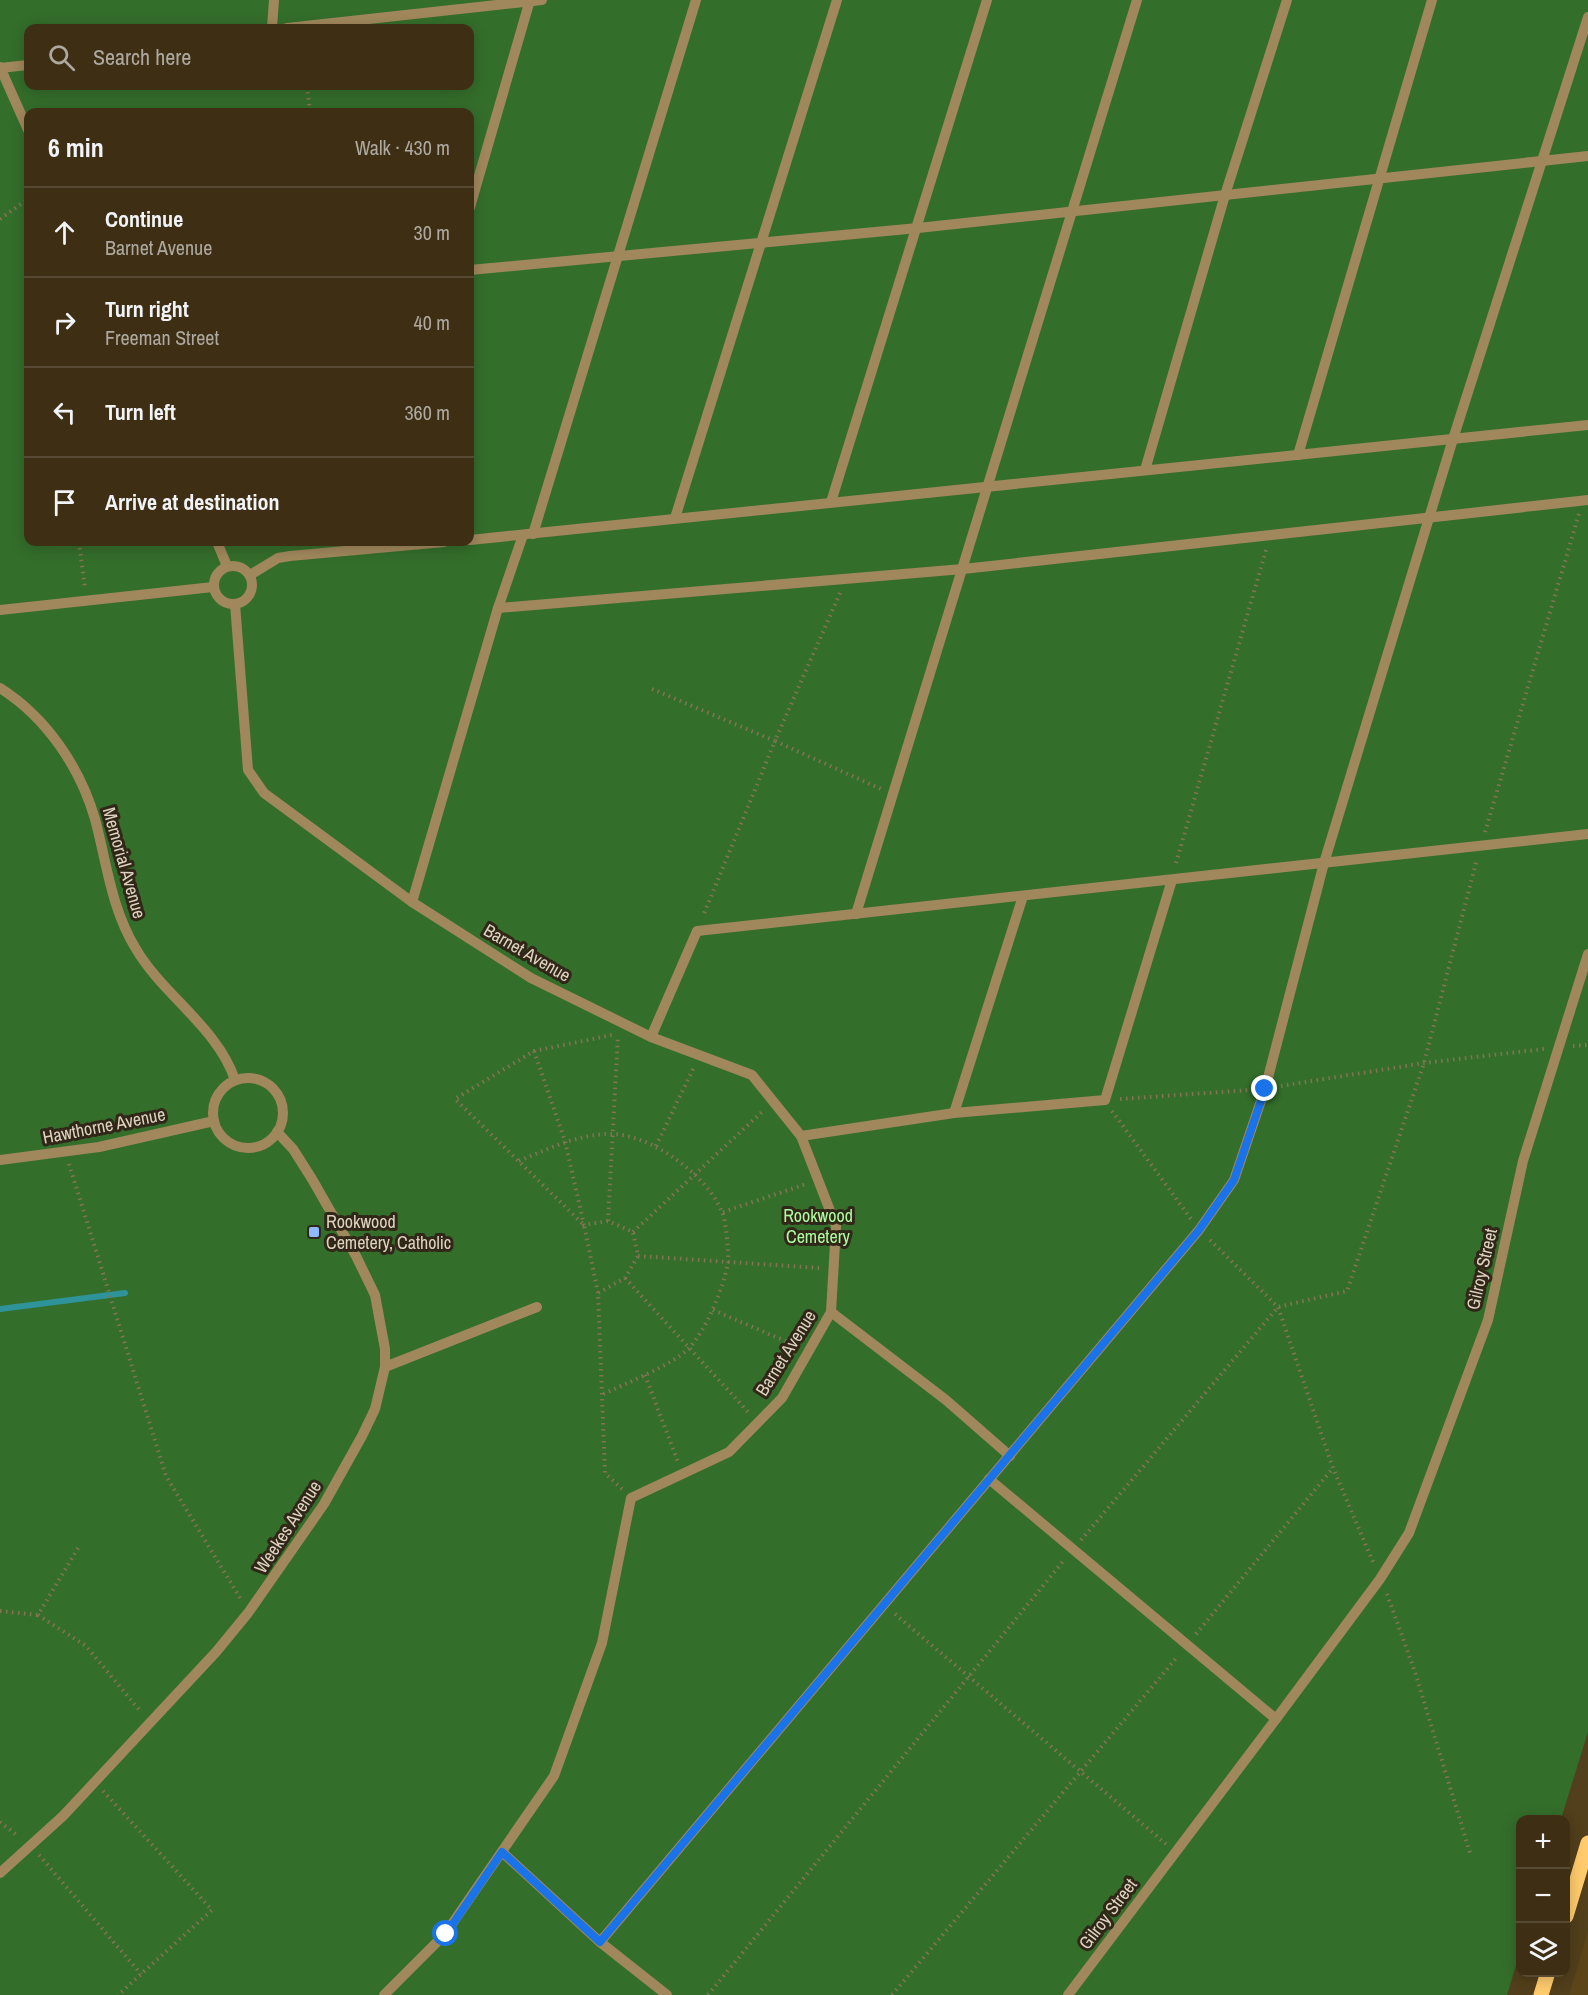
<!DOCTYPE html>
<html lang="en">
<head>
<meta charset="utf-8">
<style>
	:root { --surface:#3e2f14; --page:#493b22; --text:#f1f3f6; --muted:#ada9a0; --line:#574a34 }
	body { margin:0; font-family:"Archivo Narrow",sans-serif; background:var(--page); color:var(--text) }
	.controls { position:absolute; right:18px; bottom:18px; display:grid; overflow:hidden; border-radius:12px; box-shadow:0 3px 15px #0003 }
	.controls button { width:54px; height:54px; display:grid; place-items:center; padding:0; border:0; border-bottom:2px solid var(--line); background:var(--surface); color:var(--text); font:30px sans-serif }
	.stop { position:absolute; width:18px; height:18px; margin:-14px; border:4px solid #1a73e8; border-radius:50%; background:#fff }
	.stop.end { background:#1a73e8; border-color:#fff; box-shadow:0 2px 6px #0008 }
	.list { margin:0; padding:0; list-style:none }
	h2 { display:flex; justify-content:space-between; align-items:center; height:78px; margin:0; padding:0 24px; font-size:26px }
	h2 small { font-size:20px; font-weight:400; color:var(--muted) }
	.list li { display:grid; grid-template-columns:39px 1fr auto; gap:18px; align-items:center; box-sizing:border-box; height:90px; padding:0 24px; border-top:2px solid var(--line) }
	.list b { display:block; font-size:22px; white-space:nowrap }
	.list p { margin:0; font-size:20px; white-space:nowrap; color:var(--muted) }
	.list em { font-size:20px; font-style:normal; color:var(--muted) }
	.icon { flex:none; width:33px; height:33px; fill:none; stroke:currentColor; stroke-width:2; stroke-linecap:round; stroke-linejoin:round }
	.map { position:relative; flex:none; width:1588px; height:1995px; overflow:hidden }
	.search { position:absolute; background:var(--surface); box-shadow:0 3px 15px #0003; left:24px; top:24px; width:450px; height:66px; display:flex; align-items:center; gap:15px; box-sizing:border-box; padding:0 21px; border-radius:12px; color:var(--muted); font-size:22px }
	.panel { position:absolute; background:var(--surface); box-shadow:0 3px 15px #0003; left:24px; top:108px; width:450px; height:438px; border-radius:12px }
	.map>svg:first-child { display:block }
	.built { fill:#5c4519 }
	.green { fill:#346e2b; fill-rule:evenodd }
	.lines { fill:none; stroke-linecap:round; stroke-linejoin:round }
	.stream { stroke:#2f939a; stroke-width:6 }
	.path { stroke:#847456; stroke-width:4; stroke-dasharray:1.5 4.5; stroke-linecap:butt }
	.minor { stroke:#a1885c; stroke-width:10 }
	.major { stroke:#ffcb6c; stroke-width:15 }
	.route { stroke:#1a73e8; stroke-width:8 }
	.poi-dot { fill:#90b8fd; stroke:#302718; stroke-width:2 }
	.labels { text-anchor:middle; stroke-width:6; stroke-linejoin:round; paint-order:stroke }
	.street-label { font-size:18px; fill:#dfd3c0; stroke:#302718 }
	.park-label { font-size:18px; fill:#acfca0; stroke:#302718 }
	.poi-label { font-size:18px; fill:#dfd3c0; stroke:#302718; text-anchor:start }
</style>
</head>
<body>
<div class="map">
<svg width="1588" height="1995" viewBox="0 0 1588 1995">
	<rect width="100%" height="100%" fill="#523f1b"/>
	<path class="built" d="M1588,1931V1995H1569Z"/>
	<path class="green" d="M0,0H1588V1732L1561,1819L1520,1820V1952L1507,1995H0ZM28,28H470V86H28ZM28,112H470V542H28Z"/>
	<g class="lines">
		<path class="stream" d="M0,1309L125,1293"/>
		<g class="path">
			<path d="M307,86L310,112"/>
			<path d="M0,219L28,199"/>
			<path d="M79,542L85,588"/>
			<path d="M840,593L775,741L881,789"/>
			<path d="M652,689L775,741L703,916"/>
			<path d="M1485,832L1579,514"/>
			<path d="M1176,863L1266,550"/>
			<path d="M1573,1046L1588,1045"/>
			<path d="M534,1051L565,1141L584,1225L608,1221L633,1232L638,1256L625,1278L598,1293L605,1473L622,1489"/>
			<path d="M1281,1086L1424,1063L1544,1049"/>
			<path d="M1120,1099L1250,1090"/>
			<path d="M1112,1111L1191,1219"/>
			<path d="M656,1146L694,1067"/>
			<path d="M519,1161C548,1149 578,1134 611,1134C651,1134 708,1176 722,1212C726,1220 729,1253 728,1262C724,1287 706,1331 688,1349C672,1365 625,1384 603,1394"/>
			<path d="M69,1164L166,1476L240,1598"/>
			<path d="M723,1212L806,1184"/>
			<path d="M608,1221L618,1036"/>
			<path d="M633,1232L764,1110"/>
			<path d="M1210,1240L1278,1307L1333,1468L1373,1562"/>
			<path d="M638,1256L820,1268"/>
			<path d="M625,1278L749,1413"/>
			<path d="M598,1293L584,1225L455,1099L534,1051L612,1035"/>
			<path d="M713,1310L797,1346"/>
			<path d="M645,1375L678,1462"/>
			<path d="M1081,1540L1278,1307L1347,1291L1424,1063L1477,859"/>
			<path d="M78,1548L38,1615L86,1646L141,1712"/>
			<path d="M1387,1594L1415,1672L1470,1853"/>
			<path d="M0,1611L38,1615"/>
			<path d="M895,1614L1166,1844"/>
			<path d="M1196,1634L1333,1468"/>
			<path d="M103,1791L212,1910L118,1995"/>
			<path d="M0,1822L18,1836"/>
			<path d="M39,1855L141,1974"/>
			<path d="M708,1995L1065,1559"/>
			<path d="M892,1995L1178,1656"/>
		</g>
		<g class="minor">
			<path d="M272,28L274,0"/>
			<path d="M287,28L542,0"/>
			<path d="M0,67L28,130"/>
			<path d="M0,68L28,65"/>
			<path d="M470,207L530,0"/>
			<path d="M470,270L918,228L1588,156"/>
			<path d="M1298,455L1432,0"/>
			<path d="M1145,470L1225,195L1287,0"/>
			<path d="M831,502L987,0"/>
			<path d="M675,518L837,0"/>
			<path d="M533,534L696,0"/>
			<path d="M470,540L1588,425"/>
			<path d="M217,542L227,566"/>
			<circle cx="233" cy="585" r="19"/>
			<path d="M250,575L278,558L290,556L444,542"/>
			<path d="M235,604L248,770L264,793L412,902L531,978L651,1037L752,1075L801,1136L836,1226L831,1312L782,1398L729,1452L631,1498L602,1643L554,1776L445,1934L384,1995"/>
			<path d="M498,608L963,569L1588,500"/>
			<path d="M0,610L213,587"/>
			<path d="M0,688C46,717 80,767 95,819C107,864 111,908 136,949C163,995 218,1028 235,1080"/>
			<path d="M412,902L498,608L523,535"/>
			<path d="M856,914L1137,0"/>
			<path d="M651,1037L697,931L1588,834"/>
			<circle cx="248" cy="1113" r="35"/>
			<path d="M954,1113L1023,896"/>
			<path d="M801,1136L954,1113L1105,1100L1172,880"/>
			<path d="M0,1160L99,1147L214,1121"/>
			<path d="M831,1312L946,1400L1010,1456"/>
			<path d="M385,1367L537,1307"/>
			<path d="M989,1479L1276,1719L1068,1995"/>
			<path d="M1276,1719L1380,1579L1409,1533L1488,1320L1523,1161L1588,954"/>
			<path d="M502,1852L600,1942L667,1995"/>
			<path d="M0,1873L63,1816L216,1652L248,1613L324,1504L362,1436L375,1409L385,1367V1349L375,1295L356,1256L312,1179L293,1149L277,1132"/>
			<path d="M600,1942L1199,1230L1234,1180L1265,1089L1324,863L1453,439L1588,17"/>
		</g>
		<g class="major">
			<path d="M1566,1916L1588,1843"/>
			<path d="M1541,1995L1548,1972"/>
		</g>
	</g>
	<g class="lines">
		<path class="route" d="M446,1934L502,1852L600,1942L1199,1230L1234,1180L1265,1089"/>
	</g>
	<rect class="poi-dot" x="308" y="1226" width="12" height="12" rx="3"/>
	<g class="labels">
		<g class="street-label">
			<text transform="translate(124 863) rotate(74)" y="6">Memorial Avenue</text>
			<text transform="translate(527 953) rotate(30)" y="6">Barnet Avenue</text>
			<text transform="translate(104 1126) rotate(-11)" y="6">Hawthorne Avenue</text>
			<text transform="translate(1482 1269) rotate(-77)" y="6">Gilroy Street</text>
			<text transform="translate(786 1353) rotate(-58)" y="6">Barnet Avenue</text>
			<text transform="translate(288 1527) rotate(-57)" y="6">Weekes Avenue</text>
			<text transform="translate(1108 1914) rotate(-53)" y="6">Gilroy Street</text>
		</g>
		<g class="park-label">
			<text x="818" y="1222">Rookwood<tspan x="818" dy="21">Cemetery</tspan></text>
		</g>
		<g class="poi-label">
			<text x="326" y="1228">Rookwood<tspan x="326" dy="21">Cemetery, Catholic</tspan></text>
		</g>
	</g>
</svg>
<div class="controls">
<button>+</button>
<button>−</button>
<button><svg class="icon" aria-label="layers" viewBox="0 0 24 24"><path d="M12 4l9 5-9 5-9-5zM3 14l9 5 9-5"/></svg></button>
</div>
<div class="stop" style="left:446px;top:1934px"></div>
<div class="stop end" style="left:1265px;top:1089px"></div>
<div class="search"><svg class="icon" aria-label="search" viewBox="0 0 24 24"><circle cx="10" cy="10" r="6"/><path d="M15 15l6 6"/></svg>Search here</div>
<section class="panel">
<h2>6 min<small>Walk · 430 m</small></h2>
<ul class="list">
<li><svg class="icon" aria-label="ahead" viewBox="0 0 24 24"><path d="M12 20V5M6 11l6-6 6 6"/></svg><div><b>Continue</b><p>Barnet Avenue</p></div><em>30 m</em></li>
<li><svg class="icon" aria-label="right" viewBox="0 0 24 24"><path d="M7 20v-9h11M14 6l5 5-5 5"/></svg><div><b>Turn right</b><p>Freeman Street</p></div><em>40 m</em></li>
<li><svg class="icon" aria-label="left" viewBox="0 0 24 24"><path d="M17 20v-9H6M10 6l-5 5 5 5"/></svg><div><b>Turn left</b></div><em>360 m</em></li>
<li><svg class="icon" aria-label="arrive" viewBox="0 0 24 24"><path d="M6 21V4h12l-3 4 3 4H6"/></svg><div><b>Arrive at destination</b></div></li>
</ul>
</section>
</div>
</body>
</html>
